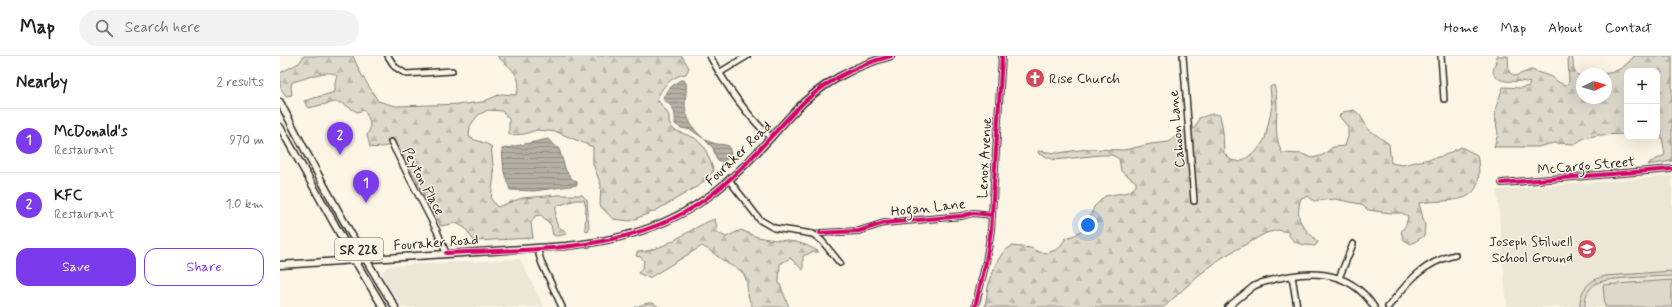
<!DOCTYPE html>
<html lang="en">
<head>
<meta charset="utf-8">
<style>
	:root { --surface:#fff; --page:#f2f2f2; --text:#222; --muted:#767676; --line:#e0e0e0; --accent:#7c3aed }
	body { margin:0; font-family:Mynerve,sans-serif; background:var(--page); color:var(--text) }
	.controls { position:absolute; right:12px; top:12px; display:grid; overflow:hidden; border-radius:8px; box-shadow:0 4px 16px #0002 }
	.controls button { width:36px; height:36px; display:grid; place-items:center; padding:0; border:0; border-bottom:1px solid var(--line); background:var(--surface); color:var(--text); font:20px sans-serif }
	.compass { position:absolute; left:1296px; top:12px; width:36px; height:36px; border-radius:50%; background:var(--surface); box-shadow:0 4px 16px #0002; rotate:86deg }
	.you { position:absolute; left:808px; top:169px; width:14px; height:14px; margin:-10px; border:3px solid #fff; border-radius:50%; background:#1a73e8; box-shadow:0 0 0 6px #1a73e833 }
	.badge { display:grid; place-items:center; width:26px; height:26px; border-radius:50%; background:var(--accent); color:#fff; font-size:13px; font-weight:700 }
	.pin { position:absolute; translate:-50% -33px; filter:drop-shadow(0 1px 2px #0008) }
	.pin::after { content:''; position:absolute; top:21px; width:14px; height:12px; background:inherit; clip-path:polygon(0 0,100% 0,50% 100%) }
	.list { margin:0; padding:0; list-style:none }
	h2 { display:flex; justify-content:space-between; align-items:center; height:52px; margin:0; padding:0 16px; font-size:17px }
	h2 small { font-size:13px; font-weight:400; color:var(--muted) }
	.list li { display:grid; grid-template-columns:26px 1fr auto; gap:12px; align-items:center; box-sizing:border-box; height:64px; padding:0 16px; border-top:1px solid var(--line) }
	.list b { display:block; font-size:15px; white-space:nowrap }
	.list p { margin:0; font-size:13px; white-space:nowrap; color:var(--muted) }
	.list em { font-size:13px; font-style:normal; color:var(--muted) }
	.actions { display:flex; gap:8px; padding:12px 16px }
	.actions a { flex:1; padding:9px 0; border:1px solid var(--accent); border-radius:12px; text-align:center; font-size:14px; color:var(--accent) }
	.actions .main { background:var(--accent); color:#fff }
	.icon { flex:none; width:22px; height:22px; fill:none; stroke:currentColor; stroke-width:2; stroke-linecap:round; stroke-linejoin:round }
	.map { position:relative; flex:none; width:1392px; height:251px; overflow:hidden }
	header { display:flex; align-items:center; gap:24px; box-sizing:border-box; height:56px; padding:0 20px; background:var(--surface); border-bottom:1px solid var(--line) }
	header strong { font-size:19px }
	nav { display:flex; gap:22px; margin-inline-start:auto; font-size:14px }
	.search { width:280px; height:36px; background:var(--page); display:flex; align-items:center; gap:10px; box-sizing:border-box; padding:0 14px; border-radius:22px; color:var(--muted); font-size:15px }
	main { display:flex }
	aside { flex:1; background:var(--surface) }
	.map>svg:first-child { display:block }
	.built { fill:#ece6d7 }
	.green { fill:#ded8ca; stroke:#84827a }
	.forest { fill:url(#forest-firs); stroke:#84827a }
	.water { fill:url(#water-rules); stroke:#7d7b74 }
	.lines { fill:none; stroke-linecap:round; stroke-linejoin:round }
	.minor-casing { stroke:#2b2b2b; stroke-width:8 }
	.major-casing { stroke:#2b2b2b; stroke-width:9 }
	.minor { stroke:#fcf5e5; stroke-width:5 }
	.major { stroke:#fcf5e5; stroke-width:6 }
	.cycleway-casing { stroke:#fcf5e5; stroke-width:6 }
	.cycleway { stroke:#d6006c; stroke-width:4 }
	.labels { text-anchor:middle; stroke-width:3; stroke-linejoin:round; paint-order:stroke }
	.shield { fill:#fcf5e5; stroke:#6a6863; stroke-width:1 }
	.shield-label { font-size:13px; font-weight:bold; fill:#2b2b2b }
	.poi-label { font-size:14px; fill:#2b2b2b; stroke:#fcf5e5; text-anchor:start }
	.street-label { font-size:14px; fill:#2b2b2b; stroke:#fcf5e5 }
</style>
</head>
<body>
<header>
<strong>Map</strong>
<div class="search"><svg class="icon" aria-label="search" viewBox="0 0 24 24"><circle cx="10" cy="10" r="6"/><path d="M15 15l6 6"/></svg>Search here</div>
<nav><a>Home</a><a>Map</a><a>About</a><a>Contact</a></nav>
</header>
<main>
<aside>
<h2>Nearby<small>2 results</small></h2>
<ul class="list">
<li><span class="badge">1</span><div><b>McDonald's</b><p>Restaurant</p></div><em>970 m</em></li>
<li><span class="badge">2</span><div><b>KFC</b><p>Restaurant</p></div><em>1.0 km</em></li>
</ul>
<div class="actions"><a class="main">Save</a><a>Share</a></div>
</aside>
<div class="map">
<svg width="1392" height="251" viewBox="0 0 1392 251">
	<defs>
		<pattern id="forest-firs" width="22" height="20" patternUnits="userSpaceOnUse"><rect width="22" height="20" fill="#ded8ca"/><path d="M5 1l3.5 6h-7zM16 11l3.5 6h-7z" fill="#bfbaae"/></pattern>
		<pattern id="water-rules" width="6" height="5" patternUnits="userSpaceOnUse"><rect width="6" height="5" fill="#b4b0a5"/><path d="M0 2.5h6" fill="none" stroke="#938f87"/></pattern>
	</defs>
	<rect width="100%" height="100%" fill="#fcf5e5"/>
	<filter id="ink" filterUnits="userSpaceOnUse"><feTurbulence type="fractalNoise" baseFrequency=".025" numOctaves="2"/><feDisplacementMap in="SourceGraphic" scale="8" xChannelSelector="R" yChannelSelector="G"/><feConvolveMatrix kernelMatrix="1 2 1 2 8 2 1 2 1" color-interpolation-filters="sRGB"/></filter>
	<g filter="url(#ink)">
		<g class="built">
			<path d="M1392,120V251H1227L1217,134Z"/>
			<path d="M240,203L264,251H122L103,223L102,218L105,213L109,210Z"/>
		</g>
		<g class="green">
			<path d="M1392,215V220C1376,221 1329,221 1317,227C1308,232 1304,241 1305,251H1300C1299,234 1310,223 1326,220Z"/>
			<path d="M1392,224V251H1325L1323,229Z"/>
		</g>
		<g class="forest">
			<path d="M24,0H73L80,16L98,45L115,50L186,48L202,46L221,38L236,39C245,20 229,11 217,0H402L409,12L406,18C392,20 382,30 377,43L389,59V67L394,74L415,82L425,92L434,115L420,129L401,140L375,155L350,165L333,163L320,150L321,129L313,108V91L277,76L257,74L244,78L229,79V63L222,55L208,54L198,59L190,70L189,81C196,85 204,86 211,90L214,118L211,143L217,151L242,142L278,139H302L307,144L309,172L308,175L305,174L306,151L304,144H296L276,150L275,162L278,171L284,174L287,178L277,180L273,179L271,169L261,159L255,160L251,167L253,182L194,185L185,172L176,167L161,170L124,101L116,89C107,89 98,93 90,91L87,79C93,71 89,62 84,54L77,56L62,47L55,46L28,52L24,45L55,36V26L57,20C50,11 23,24 12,26L11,31L12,39L6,40L0,31V17L19,7Z"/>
			<path d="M1217,0H1228L1229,16L1235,20L1251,14C1257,16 1263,18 1269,20C1276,23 1279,28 1286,29L1289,26L1288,0H1292C1295,11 1290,16 1302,21V42H1326V18H1313C1319,16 1324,18 1329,17C1339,15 1348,8 1354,0H1392V105L1368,109L1369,107L1385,99L1381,75H1377V15H1347V78L1319,79L1304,82L1295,88L1274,87L1258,91H1214L1218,78L1215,61L1216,51L1223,31L1240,32L1249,30L1250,27C1236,22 1220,31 1213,16Z"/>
			<path d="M994,29C1002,54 990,70 1002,97L1022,98L1033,102L1043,99L1053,91L1065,90L1068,81V71L1059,60L1063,56L1074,54L1080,59L1088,73L1109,88L1111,107L1122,109L1163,100L1181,91L1197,99C1207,152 1176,142 1139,147L1145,170L1144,180L1131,188L1124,184L1121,176L1126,169L1128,160L1122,157H1111L1088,154L1081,148L1055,143L1034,145L1028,140L1021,142C1014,166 1023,170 1038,186L1035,190C1022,188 1013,190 1008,176L998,174L986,177L943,201L919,219L884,251H705L708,231L716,207L724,195L732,190L751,192L758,196L767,197L778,193L786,182L795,179L807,170L814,151L825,140L849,136L856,130V126L841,115L839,103L832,99H820L775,104L759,98L758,95L778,97L807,93L844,94L871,88L889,86L899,77L915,72L919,62L932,58L940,59L943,76L944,97L951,104L960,106L976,96L985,83L992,50L990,31Z"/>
			<path d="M435,163L438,177L446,181L461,174C466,176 473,180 478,181C503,187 516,181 539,196H532L523,200V214L510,202L500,208L499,226L509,251H473C465,239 469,230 465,221C462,213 455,212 448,208C439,202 432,195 422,190L369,222L358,217L363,211L364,205L361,201L356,200L357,196C387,195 408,172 435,163Z"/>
			<path d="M368,247H373L379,251H355Z"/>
		</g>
		<g class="water">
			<path d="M400,24H404L406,27C407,34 405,42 405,49C406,65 418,82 433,87C438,89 444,88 449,90L451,99C448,104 443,107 437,104L433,92L423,82L411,74L401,72L395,68C396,56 394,51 384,44L383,41L391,31Z"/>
			<path d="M268,83L279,93L286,115L292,123L297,126V129L254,135L230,134L224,116L222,93Z"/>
		</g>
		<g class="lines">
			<g class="minor-casing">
				<g id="minor">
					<path d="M108,0L115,11L126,18L172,15"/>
					<path d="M430,0C447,32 465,57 491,82"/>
					<path d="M903,0L914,145"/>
					<path d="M1161,0L1164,43"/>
					<path d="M439,17L467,0"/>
					<path d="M111,86L157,175L166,197"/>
					<path d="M449,124L480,164L494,172L533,178L542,185L560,207"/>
					<path d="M1222,127L1392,113"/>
					<path d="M540,177L579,175L604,167L682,160L693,157L712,159"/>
					<path d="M257,192L262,208L282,251"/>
					<path d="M1012,220L1017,251"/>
					<path d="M1059,222L1073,188"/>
					<path d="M695,251L706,206L711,174L722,0"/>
					<path d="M948,251L974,230L981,227C1023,214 1068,210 1094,251"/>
					<path d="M1108,251C1128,226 1142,207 1175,199"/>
				</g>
			</g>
			<g class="major-casing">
				<g id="major">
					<path d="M0,46C36,116 73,185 115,251"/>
					<path d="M0,71L74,203L103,251"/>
					<path d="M0,209L286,190C348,184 403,166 450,123C474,102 493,78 515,55C540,28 576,9 611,0"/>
				</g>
			</g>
			<use href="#minor" class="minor"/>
			<use href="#major" class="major"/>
			<g class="cycleway-casing">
				<g id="cycleway">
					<path d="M1222,127L1392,113"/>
					<path d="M540,177L579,175L604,167L682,160L693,157L712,159"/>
					<path d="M166,197C254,193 352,197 427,142C461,117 486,85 515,55C540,28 576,9 611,0"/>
					<path d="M695,251L706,206L711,174L722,0"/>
				</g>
			</g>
			<use href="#cycleway" class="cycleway"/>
		</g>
	</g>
	<defs>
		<g id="church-disc" transform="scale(1)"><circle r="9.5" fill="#d1495b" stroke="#fcf5e5"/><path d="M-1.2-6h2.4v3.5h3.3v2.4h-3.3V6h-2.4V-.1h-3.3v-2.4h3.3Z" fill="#fff"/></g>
		<g id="school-disc" transform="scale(1)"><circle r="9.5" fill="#d1495b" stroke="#fcf5e5"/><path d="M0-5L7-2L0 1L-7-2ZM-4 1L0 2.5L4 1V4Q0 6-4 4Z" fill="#fff"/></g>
	</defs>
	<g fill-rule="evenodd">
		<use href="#church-disc" x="755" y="22"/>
		<use href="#school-disc" x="1307" y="193"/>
	</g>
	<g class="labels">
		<rect class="shield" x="55" y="182" width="48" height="22" rx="3"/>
		<g class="shield-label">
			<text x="79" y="198">SR 228</text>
		</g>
		<g class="poi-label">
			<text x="769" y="27">Rise Church</text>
			<text x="1293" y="190" text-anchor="end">Joseph Stilwell<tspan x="1293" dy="16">School Ground</tspan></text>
		</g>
		<g class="street-label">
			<text transform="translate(896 73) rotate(-95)" y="5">Cahoon Lane</text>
			<text transform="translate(458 97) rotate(-44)" y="5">Fouraker Road</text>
			<text transform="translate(704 102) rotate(-87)" y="5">Lenox Avenue</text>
			<text transform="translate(1306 109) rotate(-5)" y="5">McCargo Street</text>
			<text transform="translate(144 125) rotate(62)" y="5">Peyton Place</text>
			<text transform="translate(648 151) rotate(-6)" y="5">Hogan Lane</text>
			<text transform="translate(156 186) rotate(-4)" y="5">Fouraker Road</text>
		</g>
	</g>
</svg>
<div class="controls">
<button>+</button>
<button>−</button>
</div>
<svg class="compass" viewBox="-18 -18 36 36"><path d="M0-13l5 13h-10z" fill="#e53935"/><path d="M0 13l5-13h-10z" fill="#767676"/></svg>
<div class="you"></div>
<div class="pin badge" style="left:86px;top:147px">1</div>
<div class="pin badge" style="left:60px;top:99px">2</div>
</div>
</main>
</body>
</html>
